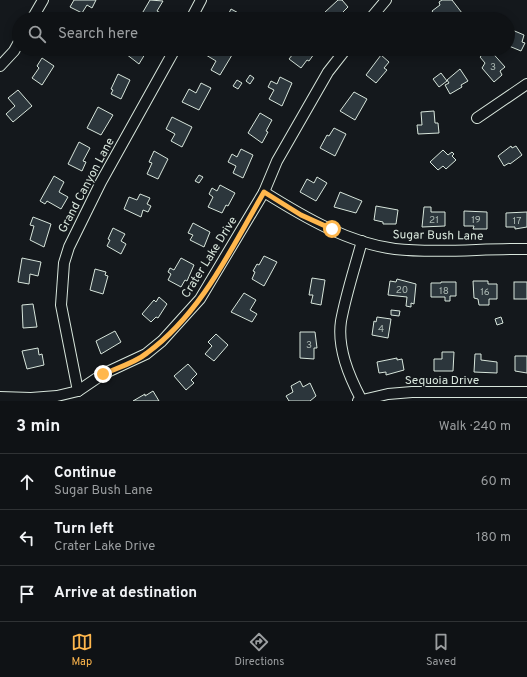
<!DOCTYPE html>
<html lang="en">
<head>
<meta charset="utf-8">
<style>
	:root { --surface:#0f1215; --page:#181b1e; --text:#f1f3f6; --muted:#9b9ea0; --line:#2f3234; --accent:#ffb74d }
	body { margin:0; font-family:Overpass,sans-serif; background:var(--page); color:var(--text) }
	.stop { position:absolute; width:12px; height:12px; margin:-9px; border:3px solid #ffb74d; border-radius:50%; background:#fff }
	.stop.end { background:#ffb74d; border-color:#fff; box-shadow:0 1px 4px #0008 }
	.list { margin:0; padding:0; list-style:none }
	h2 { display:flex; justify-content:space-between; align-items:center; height:52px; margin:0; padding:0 16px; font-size:17px }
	h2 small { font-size:13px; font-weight:400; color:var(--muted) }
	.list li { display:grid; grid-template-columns:26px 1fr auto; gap:12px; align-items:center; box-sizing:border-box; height:56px; padding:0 16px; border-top:1px solid var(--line) }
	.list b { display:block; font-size:15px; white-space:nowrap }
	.list p { margin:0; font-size:13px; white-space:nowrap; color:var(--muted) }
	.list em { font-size:13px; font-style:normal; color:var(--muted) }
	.icon { flex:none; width:22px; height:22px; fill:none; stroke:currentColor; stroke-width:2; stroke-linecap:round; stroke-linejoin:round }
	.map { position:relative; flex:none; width:527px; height:401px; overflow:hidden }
	.search { position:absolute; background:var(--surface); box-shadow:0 2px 10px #0003; left:12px; right:12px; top:12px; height:44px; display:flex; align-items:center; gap:10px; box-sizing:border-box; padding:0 14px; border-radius:22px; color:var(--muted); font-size:15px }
	.sheet { height:220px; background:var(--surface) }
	nav { display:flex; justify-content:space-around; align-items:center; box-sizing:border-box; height:56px; border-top:1px solid var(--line); background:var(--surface); font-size:11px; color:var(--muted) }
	nav a { display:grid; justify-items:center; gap:2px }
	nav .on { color:var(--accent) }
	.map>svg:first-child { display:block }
	.building { fill:#2c363c; stroke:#d8e6dc }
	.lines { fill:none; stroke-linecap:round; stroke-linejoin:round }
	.minor-casing { stroke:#d8e6dc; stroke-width:12 }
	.minor { stroke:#14181c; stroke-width:10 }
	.route { stroke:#ffb74d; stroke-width:5 }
	.labels { text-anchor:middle; stroke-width:3; stroke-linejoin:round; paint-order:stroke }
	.number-label { font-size:10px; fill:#adbab4 }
	.street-label { font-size:12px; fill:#d8e6dc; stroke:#14181c }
</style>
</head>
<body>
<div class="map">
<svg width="527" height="401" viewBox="0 0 527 401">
	<rect width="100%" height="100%" fill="#14181c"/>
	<g class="building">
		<path d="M74,0H96L92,8L87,5L82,13L70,7Z"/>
		<path d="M150,0L163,1L157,11L166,16L164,19H143L140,17Z"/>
		<path d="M338,0H342L348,7L340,15L343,17L324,19L322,18L325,15L324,13Z"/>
		<path d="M442,0H452L462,13L454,19L450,14L444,19H438L432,11L440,5L439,2Z"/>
		<path d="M231,9L244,16L243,19H226Z"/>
		<path d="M510,29L524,35L522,42L525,43L521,51L509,46L511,41L508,40Z"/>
		<path d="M129,49H145L143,52L145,54L139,64L126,54Z"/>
		<path d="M207,49H223L232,55L220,75L211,70L216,61L206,55L209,50Z"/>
		<path d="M297,49H315L313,52L314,54L309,61L307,60L301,68L289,59Z"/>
		<path d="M489,49L505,67L500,71L502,75L494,82L482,68L485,63L480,57Z"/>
		<path d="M381,55L389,62L384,68L387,70L376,83L366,75Z"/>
		<path d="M42,58L54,66L42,85L32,78L39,68L37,66Z"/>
		<path d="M460,69L468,81L461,85L462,87L450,94L445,85L449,83L447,80Z"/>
		<path d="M441,73L447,81L439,87L433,79Z"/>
		<path d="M118,74L130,80L121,99L111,94L113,90L111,89Z"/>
		<path d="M250,75L254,78L250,84L246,81Z"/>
		<path d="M280,77L292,83L282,106L269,99L274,90L268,87L271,81L277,84Z"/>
		<path d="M237,80L242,83L238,89L233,86Z"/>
		<path d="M201,83L211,88L199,110L182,102L189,89L196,93Z"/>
		<path d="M18,90L32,106L13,122L6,114L15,106L8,98Z"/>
		<path d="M354,92L367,99L355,120L340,111Z"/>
		<path d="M98,107L113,115L101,135L87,128Z"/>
		<path d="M434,111L435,123H438L439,133L418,134L417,125H422L421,112Z"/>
		<path d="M260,113L272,120L266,131L268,132L262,143L248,133Z"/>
		<path d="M172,117L192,127L182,147L171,141L175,134L166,129Z"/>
		<path d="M334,128L346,134L335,156L320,148L327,135L329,136Z"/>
		<path d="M79,142L90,148L83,161L86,162L82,171L68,164Z"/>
		<path d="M511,146L512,148L516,146L522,155L510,164L509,163L504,166L498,156Z"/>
		<path d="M241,149L253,155L243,178L233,173L236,166L228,162L232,154L237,157Z"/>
		<path d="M443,150L448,155L452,152L454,154L452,156L456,160L446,169L443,166L438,170L430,162Z"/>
		<path d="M154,151L168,159L158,179L147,174L152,163L149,162Z"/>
		<path d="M199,175L203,177L199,183L195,181Z"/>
		<path d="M54,176L64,182L59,192L68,197L61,209L47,201L45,204L40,201Z"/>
		<path d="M317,177L327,183L316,201L300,192L307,179L314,183Z"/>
		<path d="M220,185L235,193L228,206L226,205L222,213L208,207L213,197L209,194L212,188L217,191Z"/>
		<path d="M340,192L362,201L356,213L334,207Z"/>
		<path d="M140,194L150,198L147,204L151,206L148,212L143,210L141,217L124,209L129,197L137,200Z"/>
		<path d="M376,206L398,210L396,224H383V222L374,220Z"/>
		<path d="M424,207H431V212H445V226L422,227Z"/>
		<path d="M464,211L487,212V229H473L474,226H464Z"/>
		<path d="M527,212V227L515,229V227H506V213Z"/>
		<path d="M33,217L51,224L44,247L30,240L34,226L30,225Z"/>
		<path d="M193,223L210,232L204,247L190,240L193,235L188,233Z"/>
		<path d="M113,228L125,234L121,241L126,244L121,254L107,246L110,240L108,239Z"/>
		<path d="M264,256L277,262L264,286L252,279L255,272L253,271L257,264L259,265Z"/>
		<path d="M22,258L41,262L38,276L30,274L29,284L18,282Z"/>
		<path d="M181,258L194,265L187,281L185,280L181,287L168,280L171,274L168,272L170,268L174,270Z"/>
		<path d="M95,269L106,272L105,275L108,276L103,294L90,290Z"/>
		<path d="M312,278L325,280L321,305L311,303L313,295H309Z"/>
		<path d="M397,279L416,284L414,304L411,303V307L406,306L407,297L388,295L390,281L396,282Z"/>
		<path d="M473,281H488V284H497V299H489V305H479L478,299L474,298Z"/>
		<path d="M441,282H456V296H450V301H445V297H431V283H441Z"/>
		<rect x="514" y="282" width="13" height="17"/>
		<path d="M244,293L256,300L250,310L257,314L252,322L231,312Z"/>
		<path d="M159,297L167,304L158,318L156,317L151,322L142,314L154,300L156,302Z"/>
		<path d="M33,304L37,327L23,328L22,305Z"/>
		<path d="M391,310L400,311L399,316L391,315Z"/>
		<path d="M377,317L391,319L388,338L372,335L374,321L376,322Z"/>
		<path d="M501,317L503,323L497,325L495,319Z"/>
		<path d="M115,331L121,342L101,354L96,341Z"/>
		<path d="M300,332H315L317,348H314V359L300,358Z"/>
		<path d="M216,334L228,345L214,361L205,354L212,346L208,342Z"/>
		<path d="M38,348L39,355L42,354L44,365L27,369L22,351Z"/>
		<path d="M442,352H454L453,371H434V359H442Z"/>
		<path d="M475,354H481V360L497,362V373L474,372Z"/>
		<path d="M515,356H527V373L515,371Z"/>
		<path d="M397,358V360L402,359L404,370L386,375V372L379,373L377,362Z"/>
		<path d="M188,364L197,374L191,380L194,383L186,390L174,376Z"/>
		<path d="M300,381L303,387L310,383L316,396L310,401H289L286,396L293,392L291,386Z"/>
		<path d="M153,391L159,401H133L145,394V396Z"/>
	</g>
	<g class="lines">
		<g class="minor-casing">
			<g id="minor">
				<path d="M32,19L43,0"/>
				<path d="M191,19L201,0"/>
				<path d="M370,19L386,0"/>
				<path d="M0,66L14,51L19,42"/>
				<path d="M477,118L527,84"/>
				<path d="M264,192C304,217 348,243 395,249C439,254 484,248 527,249"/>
				<path d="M78,391L61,305L64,263L69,247L101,182L175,49"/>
				<path d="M0,397L31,398L57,396L78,391L103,374L146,354L162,341L200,299L264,192L277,161L328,72L346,49"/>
				<path d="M361,399C349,376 337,348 341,321C346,294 355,267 362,241"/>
				<path d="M358,401L388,394L412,392H527"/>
			</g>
		</g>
		<use href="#minor" class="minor"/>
	</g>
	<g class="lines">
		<path class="route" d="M103,374C117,368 135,363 147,353C201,314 231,249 264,192L301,215L332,229"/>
	</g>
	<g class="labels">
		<g class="number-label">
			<text x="493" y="70">3</text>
			<text x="434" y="223">21</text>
			<text x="476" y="223">19</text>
			<text x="517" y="224">17</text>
			<text x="402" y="293">20</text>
			<text x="444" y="294">18</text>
			<text x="485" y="295">16</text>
			<text x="381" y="332">4</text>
			<text x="309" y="348">3</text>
		</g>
		<g class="street-label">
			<text transform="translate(86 185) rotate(-62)" y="4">Grand Canyon Lane</text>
			<text transform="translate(438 235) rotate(1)" y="4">Sugar Bush Lane</text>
			<text transform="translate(209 257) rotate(-58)" y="4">Crater Lake Drive</text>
			<text x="442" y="384">Sequoia Drive</text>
		</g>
	</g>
</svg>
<div class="stop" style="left:332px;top:229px"></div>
<div class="stop end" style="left:103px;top:374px"></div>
<div class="search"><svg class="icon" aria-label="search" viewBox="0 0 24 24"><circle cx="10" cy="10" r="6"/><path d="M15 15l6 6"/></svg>Search here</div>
</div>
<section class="sheet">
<h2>3 min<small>Walk · 240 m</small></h2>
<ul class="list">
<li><svg class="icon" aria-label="ahead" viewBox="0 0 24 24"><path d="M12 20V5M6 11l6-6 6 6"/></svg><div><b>Continue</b><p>Sugar Bush Lane</p></div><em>60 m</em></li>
<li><svg class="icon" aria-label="left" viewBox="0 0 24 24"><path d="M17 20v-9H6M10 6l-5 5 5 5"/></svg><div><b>Turn left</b><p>Crater Lake Drive</p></div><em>180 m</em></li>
<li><svg class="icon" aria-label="arrive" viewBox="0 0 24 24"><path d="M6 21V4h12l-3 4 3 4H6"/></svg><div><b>Arrive at destination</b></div></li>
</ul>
</section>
<nav>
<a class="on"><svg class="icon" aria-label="map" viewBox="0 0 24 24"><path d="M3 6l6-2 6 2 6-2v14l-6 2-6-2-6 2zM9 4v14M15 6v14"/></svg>Map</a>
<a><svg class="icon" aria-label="directions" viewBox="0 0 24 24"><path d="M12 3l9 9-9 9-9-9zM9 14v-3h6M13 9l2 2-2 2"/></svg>Directions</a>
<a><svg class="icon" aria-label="saved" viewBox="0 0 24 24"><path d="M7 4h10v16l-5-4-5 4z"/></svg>Saved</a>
</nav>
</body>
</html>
